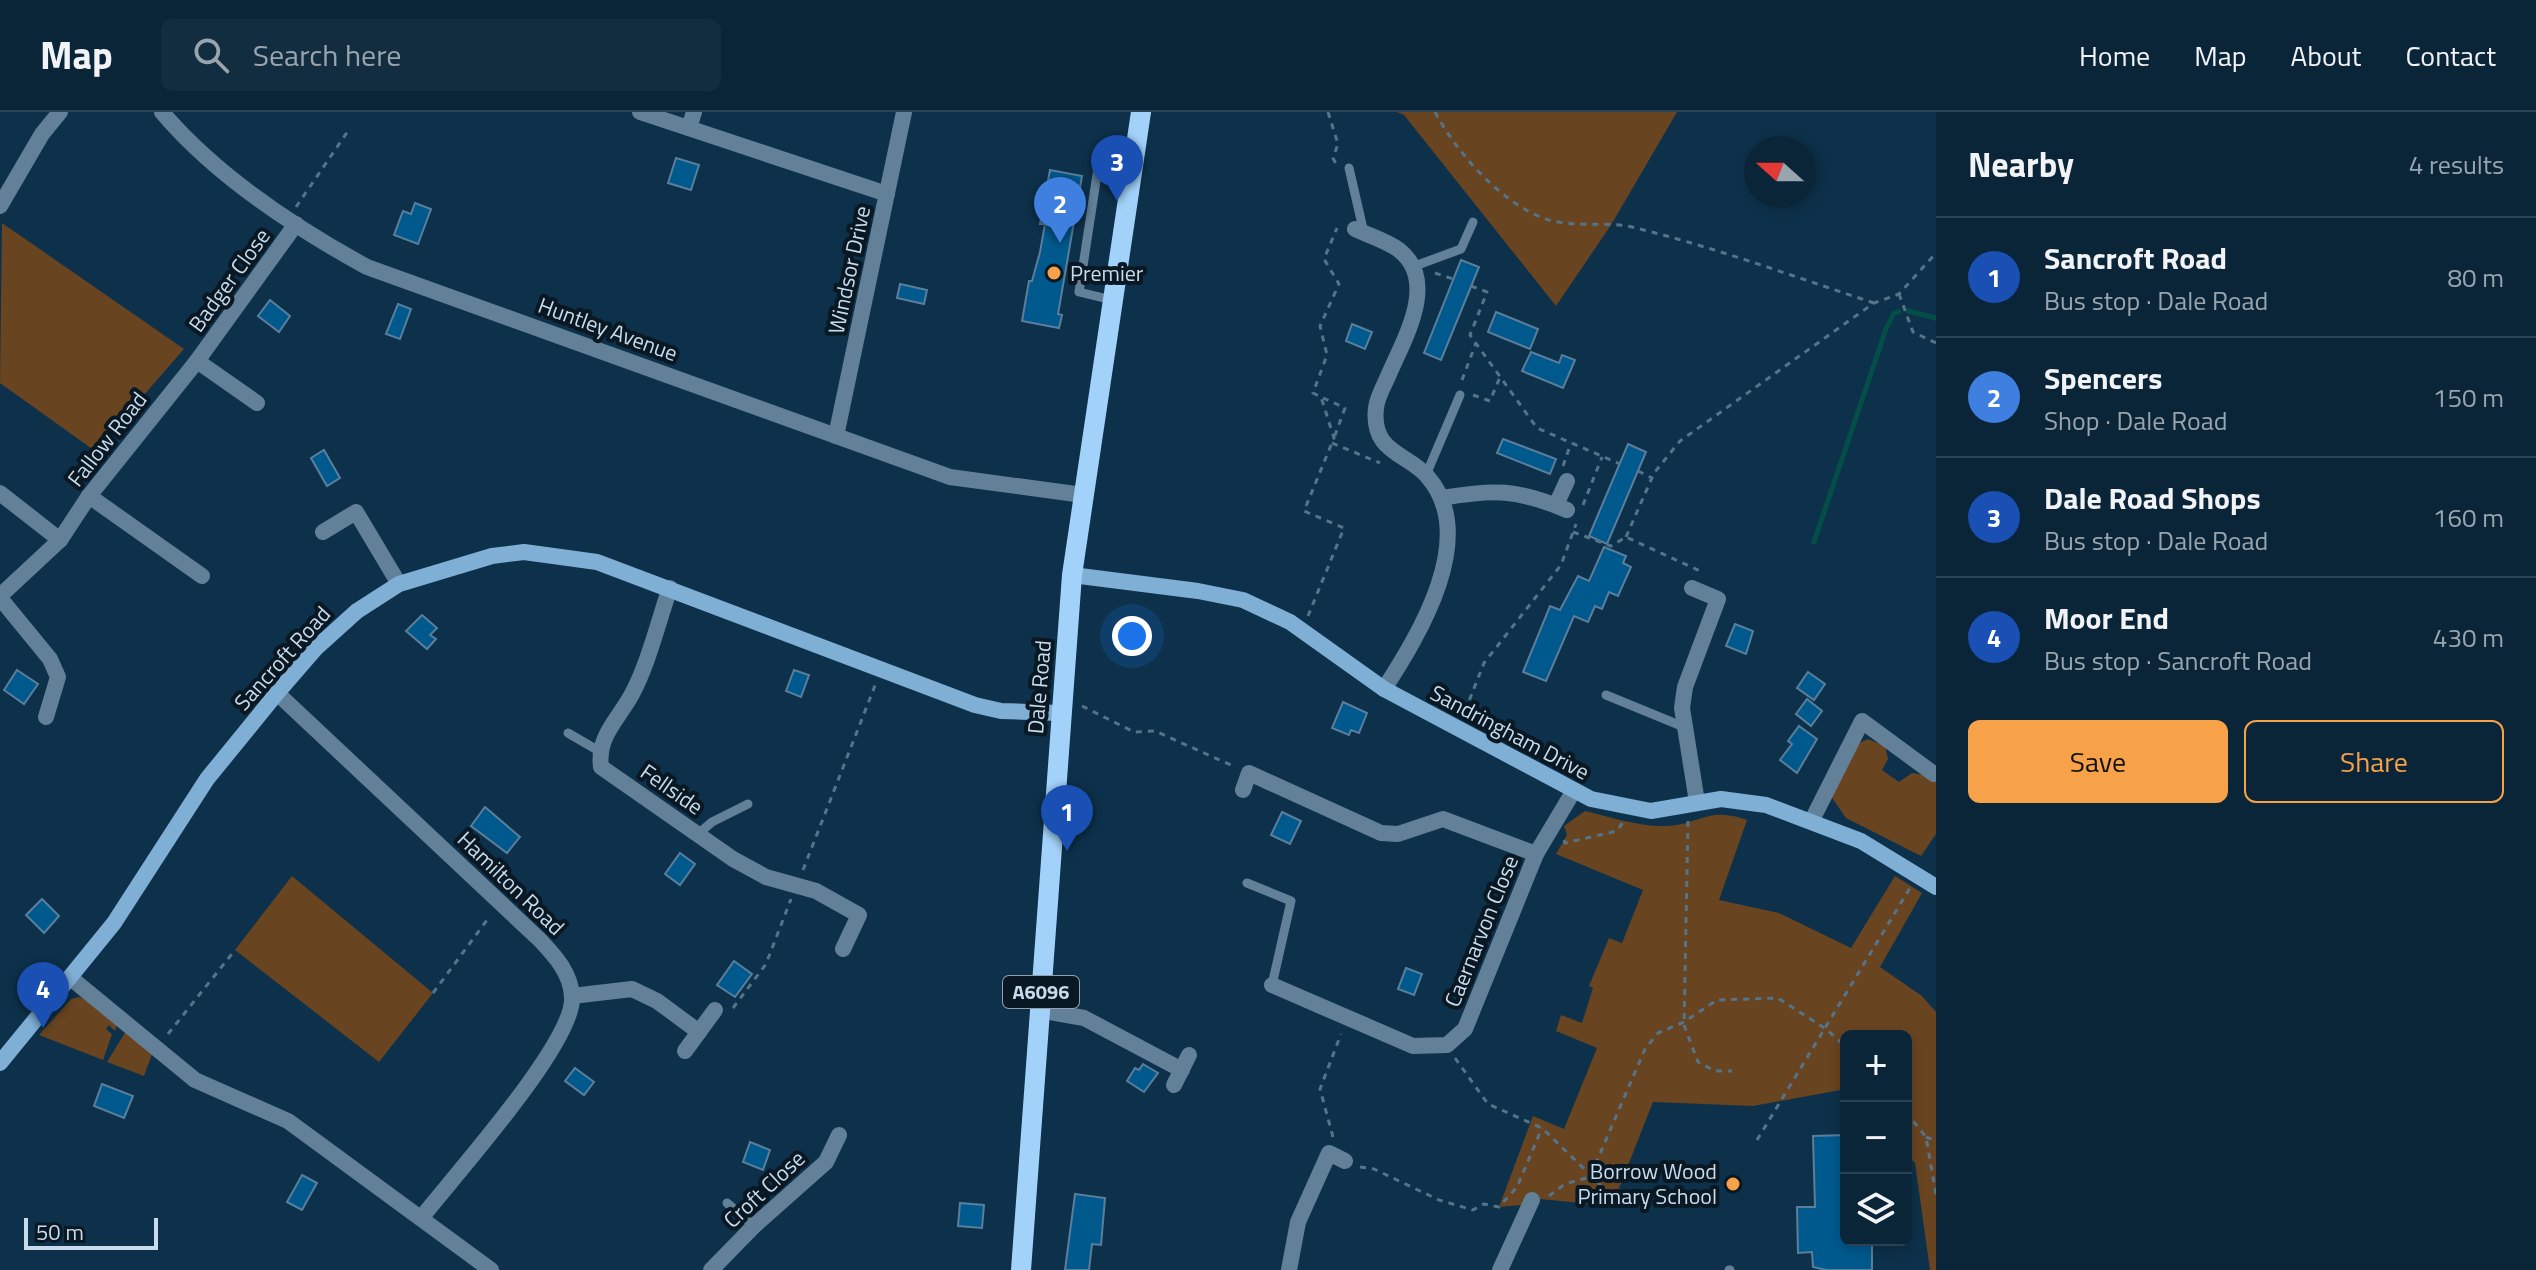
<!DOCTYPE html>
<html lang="en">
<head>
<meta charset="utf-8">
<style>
	:root { --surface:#0a2538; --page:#132d40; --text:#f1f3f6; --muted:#99a5ae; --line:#2a4253; --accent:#f7a248 }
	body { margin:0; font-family:"Titillium Web",sans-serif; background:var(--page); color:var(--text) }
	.controls { position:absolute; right:24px; bottom:24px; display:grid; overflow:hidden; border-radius:12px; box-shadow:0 4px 12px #0003 }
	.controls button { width:72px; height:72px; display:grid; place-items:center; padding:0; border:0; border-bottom:2px solid var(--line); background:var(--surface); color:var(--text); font:40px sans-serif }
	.compass { position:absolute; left:1744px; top:24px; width:72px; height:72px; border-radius:50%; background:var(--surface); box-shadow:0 4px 12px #0003; rotate:291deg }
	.scale { position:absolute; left:24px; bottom:20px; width:134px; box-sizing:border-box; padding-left:8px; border:4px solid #c8dbec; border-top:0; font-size:22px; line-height:28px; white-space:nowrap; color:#c8dbec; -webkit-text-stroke:6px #091823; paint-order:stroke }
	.you { position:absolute; left:1132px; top:524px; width:28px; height:28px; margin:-20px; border:6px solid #fff; border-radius:50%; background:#1a73e8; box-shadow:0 0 0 12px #1a73e833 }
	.badge { display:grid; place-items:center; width:52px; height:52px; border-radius:50%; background:var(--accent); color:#fff; font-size:26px; font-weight:700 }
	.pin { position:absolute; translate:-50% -66px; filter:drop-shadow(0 2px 4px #0008) }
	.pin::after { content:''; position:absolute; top:42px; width:28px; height:24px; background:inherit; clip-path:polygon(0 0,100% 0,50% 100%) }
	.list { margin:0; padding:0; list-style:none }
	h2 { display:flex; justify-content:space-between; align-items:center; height:104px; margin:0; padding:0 32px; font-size:34px }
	h2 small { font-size:26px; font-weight:400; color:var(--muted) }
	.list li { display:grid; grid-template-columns:52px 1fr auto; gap:24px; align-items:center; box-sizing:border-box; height:120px; padding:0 32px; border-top:2px solid var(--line) }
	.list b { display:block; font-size:30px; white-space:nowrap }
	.list p { margin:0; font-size:26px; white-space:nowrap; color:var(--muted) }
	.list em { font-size:26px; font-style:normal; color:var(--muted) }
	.actions { display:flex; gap:16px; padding:24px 32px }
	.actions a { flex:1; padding:18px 0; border:2px solid var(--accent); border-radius:12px; text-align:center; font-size:28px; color:var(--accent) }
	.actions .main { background:var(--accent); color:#111 }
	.icon { flex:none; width:44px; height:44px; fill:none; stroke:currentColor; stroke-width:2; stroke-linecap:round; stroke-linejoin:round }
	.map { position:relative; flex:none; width:1936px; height:1158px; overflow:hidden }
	header { display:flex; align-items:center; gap:48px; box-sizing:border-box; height:112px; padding:0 40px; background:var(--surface); border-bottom:2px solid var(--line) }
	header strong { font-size:38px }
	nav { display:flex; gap:44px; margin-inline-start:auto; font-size:28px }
	.search { width:560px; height:72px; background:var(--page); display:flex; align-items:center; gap:20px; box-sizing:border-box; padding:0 28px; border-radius:12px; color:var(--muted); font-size:30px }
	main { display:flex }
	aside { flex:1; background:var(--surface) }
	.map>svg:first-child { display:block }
	.green { fill:#684420 }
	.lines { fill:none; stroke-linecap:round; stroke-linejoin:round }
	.stream { stroke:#034f47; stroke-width:5 }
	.building { fill:#00598d; stroke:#5a7e9b; stroke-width:2 }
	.path { stroke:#567489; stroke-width:3; stroke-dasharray:6 6; stroke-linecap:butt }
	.lane { stroke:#638099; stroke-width:9 }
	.street { stroke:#638099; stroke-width:16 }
	.secondary { stroke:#80afd6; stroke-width:16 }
	.primary { stroke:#a2d2fa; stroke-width:20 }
	.poi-dot { fill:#f7a248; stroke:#091823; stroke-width:3 }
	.labels { text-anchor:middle; stroke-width:8; stroke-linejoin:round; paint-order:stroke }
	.shield { fill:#091823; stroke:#8fa0b0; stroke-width:2 }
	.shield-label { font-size:20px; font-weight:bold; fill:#c8dbec }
	.street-label { font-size:22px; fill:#c8dbec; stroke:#091823 }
	.poi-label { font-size:22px; fill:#c8dbec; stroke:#091823; text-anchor:start }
</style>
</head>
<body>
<header>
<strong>Map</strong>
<div class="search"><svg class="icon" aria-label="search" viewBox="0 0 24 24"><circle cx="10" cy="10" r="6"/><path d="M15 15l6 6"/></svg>Search here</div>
<nav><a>Home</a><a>Map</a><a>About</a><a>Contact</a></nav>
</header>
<main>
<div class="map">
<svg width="1936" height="1158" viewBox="0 0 1936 1158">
	<rect width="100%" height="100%" fill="#0d314a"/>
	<g class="green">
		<path d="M1397,0H1677L1611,113L1556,194L1404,3Z"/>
		<path d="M2,111L184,237L95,339L0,271Z"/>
		<path d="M1868,627L1885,634L1888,647L1882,658L1899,670L1912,661L1936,665V722L1921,744L1846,706L1830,683L1857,632Z"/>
		<path d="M1585,699C1610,705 1640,715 1666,714C1701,713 1706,694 1747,708L1719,788L1779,801L1851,836L1895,764L1922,781L1880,855L1922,884L1936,900V1158H1930L1915,1051L1906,1042V924H1846V977L1753,994L1653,990L1612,1094L1540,1087L1529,1082L1522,1093L1499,1095L1533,1004L1564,1017L1597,936L1556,919L1561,903L1582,911L1593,876L1589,874L1609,826L1622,831L1643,778L1556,742L1567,723L1564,714Z"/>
		<path d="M292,764L433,881L379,950L235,838Z"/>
		<path d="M79,885L87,887L117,913L115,919L109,913L106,917L112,922L103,948L39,923L71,887Z"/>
		<path d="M126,919L152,942L144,964L107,950Z"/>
	</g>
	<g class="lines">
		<g class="stream">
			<path d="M1908,199L1936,206"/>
			<path d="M1814,430L1886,217L1894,201L1899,200"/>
		</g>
	</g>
	<g class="building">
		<path d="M676,46L699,53L691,78L668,71Z"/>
		<path d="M1050,58L1082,64L1058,202L1062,203L1059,216L1022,209L1029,169H1032L1040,140L1045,112H1040Z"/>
		<path d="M415,91L431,97L418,132L394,123L403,99L411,102Z"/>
		<path d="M1461,148L1479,155L1441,248L1424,241Z"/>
		<path d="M900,172L927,178L924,192L897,186Z"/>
		<path d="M270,188L290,204L279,220L258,204Z"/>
		<path d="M398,192L411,197L400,227L386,222Z"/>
		<path d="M1496,200L1538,217L1530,237L1488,220Z"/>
		<path d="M1352,212L1372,220L1365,237L1346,229Z"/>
		<path d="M1531,240L1559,251L1562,243L1575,248L1563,276L1522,259Z"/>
		<path d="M1503,327L1556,347L1550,362L1497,341Z"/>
		<path d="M1628,332L1646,340L1607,432L1589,424Z"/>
		<path d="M324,338L340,366L327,374L311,346Z"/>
		<path d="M1604,435L1626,444L1623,451L1631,455L1618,484L1609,480L1602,497L1595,494L1588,510L1574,504L1546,569L1523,560L1550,494L1560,498L1578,464L1589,469Z"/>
		<path d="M422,503L437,516L430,523L436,527L427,537L406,519Z"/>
		<path d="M1735,512L1753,519L1746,542L1726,534Z"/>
		<path d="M17,558L38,572L24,592L4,578Z"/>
		<path d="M794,558L809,563L801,585L786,579Z"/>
		<path d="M1808,560L1825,572L1814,588L1797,576Z"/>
		<path d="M1807,587L1822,599L1811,614L1796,602Z"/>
		<path d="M1343,590L1367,601L1359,621L1351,618L1349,623L1332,616Z"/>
		<path d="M1799,614L1817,627L1797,661L1780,648L1792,632L1788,629Z"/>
		<path d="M485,695L520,725L507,741L471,714Z"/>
		<path d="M1282,700L1301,709L1290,732L1271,723Z"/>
		<path d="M680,741L695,752L680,773L665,762Z"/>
		<path d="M42,787L59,804L44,821L26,803Z"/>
		<path d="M734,849L752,862L735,885L717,873Z"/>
		<path d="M1406,856L1422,862L1414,883L1398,877Z"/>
		<path d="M1143,952L1158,961L1144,980L1127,969L1135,956L1139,958Z"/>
		<path d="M575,956L594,970L584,983L565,969Z"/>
		<path d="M102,972L133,984L124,1006L94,994Z"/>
		<path d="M1846,1023V1128H1872V1158H1826L1813,1155L1812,1140L1798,1141L1797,1095H1815L1813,1024Z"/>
		<path d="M750,1030L770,1038L763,1058L743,1050Z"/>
		<path d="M302,1063L317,1071L302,1098L287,1090Z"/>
		<path d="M1075,1082L1105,1086L1101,1133L1092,1132L1089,1158H1065Z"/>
		<path d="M960,1091L984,1093L982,1116L958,1114Z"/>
	</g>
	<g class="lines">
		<g class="path">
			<path d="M1328,0L1338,32L1333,46L1336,52"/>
			<path d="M1435,0C1456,39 1495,84 1536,103C1570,119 1602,107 1636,116C1717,136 1795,165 1874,191"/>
			<path d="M296,95L348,19"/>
			<path d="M1435,161L1453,167"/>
			<path d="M1471,174L1487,180L1470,223L1537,316L1620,352"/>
			<path d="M1899,182L1913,220L1936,231"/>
			<path d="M1462,268L1476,231"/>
			<path d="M1473,283L1490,289L1500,265"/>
			<path d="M1323,286L1345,296L1334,326"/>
			<path d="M1332,331L1380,351"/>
			<path d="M1563,354L1571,331"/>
			<path d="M1638,359L1652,366"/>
			<path d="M1583,393L1602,345"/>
			<path d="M1573,420L1611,434L1626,425L1700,459"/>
			<path d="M1626,425L1654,361L1680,329L1874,191L1899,182L1936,141"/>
			<path d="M1308,504L1344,416L1304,399L1334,326L1321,285L1313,281L1327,243L1320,214L1339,172L1324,147L1337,116"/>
			<path d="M1082,594L1134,620L1155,619L1233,654"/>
			<path d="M1465,599L1484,551L1561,453L1576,412"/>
			<path d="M1688,709L1684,913L1698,950L1715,959H1732"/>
			<path d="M1564,728L1565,731L1617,719L1623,710"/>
			<path d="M803,758L876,571"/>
			<path d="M433,881L490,804"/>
			<path d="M733,896L766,852L791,787"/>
			<path d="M168,922L235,838"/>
			<path d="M1455,946L1488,992L1542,1016L1610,1082"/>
			<path d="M1906,1000L1926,1025L1936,1083"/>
			<path d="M1333,1025L1320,977L1341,922"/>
			<path d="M1926,1025L1936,1029"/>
			<path d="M1757,1028L1910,776"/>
			<path d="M1360,1055L1374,1057L1439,1088L1473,1098L1484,1092L1499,1095L1517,1075L1542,1016"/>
			<path d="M1549,1084L1565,1072L1590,1065L1645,937L1658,921L1684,910L1717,888L1778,886L1826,917L1846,935"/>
		</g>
		<g class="lane">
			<path d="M1349,56L1364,121"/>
			<path d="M1412,155L1461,137L1473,110"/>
			<path d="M1112,188L1079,180L1098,56L1132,61"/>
			<path d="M1426,363L1460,283"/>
			<path d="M1606,583L1684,615"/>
			<path d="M568,621L599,639"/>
			<path d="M698,722L712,710L748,692"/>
			<path d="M1247,771L1291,789L1272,873"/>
			<path d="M727,1091L754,1114"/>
			<path d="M1729,1158H1730"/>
		</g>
		<g class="street">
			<path d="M162,0C216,64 294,115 367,155L950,365L1083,383"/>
			<path d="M640,0L887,82"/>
			<path d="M689,16L694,0"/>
			<path d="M0,94L42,22L60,0"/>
			<path d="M1355,117C1370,124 1387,129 1399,138C1439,169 1404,227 1389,262C1385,272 1377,285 1376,296C1371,341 1407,341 1427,364C1480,424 1419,523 1384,577"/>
			<path d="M197,249L296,112"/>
			<path d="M836,324L904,0"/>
			<path d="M0,381L60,428"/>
			<path d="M89,384L202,464"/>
			<path d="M1442,386C1494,377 1517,377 1567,398"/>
			<path d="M1556,393L1567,369"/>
			<path d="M323,420L356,400L399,472"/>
			<path d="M670,476C658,510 649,550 632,582C618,608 597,624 601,655L733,747L766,765L816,779L859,803L843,837"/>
			<path d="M1692,476L1718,487L1685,575L1682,596L1697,690"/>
			<path d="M0,484L60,428L89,384L197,249L257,291"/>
			<path d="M0,486L50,547L58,565L46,605"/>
			<path d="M277,581L540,828C555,844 571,861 572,885C575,930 454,1064 422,1105"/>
			<path d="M1243,678L1249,661L1381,721L1398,722L1443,707L1536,742"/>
			<path d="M1812,708L1862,609L1934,662"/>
			<path d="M72,867L195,968L288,1009L491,1158"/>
			<path d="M1272,873L1413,934L1447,933L1465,917L1536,742L1573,680"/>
			<path d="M572,884L632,877L657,889L699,920"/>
			<path d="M1039,898L1084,906L1182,958"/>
			<path d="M685,939L715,898"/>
			<path d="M1174,973L1189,943"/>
			<path d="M711,1158L754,1114L826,1050L839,1023"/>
			<path d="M1289,1158L1298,1110L1329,1041L1345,1049"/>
			<path d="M1500,1158L1532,1088"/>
		</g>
		<g class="secondary">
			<path d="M1072,463L1198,479L1243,488L1290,510L1384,577L1591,687L1651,699L1721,687L1766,693L1861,729L1936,775"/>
			<path d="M0,951L114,811L207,667L277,581L316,536L357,499L399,472L492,444L524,440L597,450L975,593L1001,599L1060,601"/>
		</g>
		<path class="primary" d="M1021,1158L1072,463L1141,0"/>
	</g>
	<g class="poi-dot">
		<circle cx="1054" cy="161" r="8"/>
		<circle cx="1733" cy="1072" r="8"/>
	</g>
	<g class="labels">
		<rect class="shield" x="1003" y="864" width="76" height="32" rx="6"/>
		<g class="shield-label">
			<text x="1041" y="887">A6096</text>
		</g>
		<g class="street-label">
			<text transform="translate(849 158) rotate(-78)" y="8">Windsor Drive</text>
			<text transform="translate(229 168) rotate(-54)" y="8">Badger Close</text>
			<text transform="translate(608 217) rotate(20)" y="8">Huntley Avenue</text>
			<text transform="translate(107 327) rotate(-52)" y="8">Fallow Road</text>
			<text transform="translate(282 546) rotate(-48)" y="8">Sancroft Road</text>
			<text transform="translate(1039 575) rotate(-85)" y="8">Dale Road</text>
			<text transform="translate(1510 620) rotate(28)" y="8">Sandringham Drive</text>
			<text transform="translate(672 677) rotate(35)" y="8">Fellside</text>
			<text transform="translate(511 771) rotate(44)" y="8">Hamilton Road</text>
			<text transform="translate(1481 819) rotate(-68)" y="8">Caernarvon Close</text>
			<text transform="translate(764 1077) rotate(-43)" y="8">Croft Close</text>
		</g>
		<g class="poi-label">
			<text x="1070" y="169">Premier</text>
			<text x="1717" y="1067" text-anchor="end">Borrow Wood<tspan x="1717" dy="25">Primary School</tspan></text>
		</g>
	</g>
</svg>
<div class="controls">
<button>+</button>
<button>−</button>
<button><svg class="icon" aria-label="layers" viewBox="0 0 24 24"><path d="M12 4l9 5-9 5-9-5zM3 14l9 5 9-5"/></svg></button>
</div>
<svg class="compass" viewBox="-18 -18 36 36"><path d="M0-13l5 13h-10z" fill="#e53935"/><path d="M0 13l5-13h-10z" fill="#99a5ae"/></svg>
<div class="scale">50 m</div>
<div class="you"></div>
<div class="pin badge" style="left:1067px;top:739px;background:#1a4fb4">1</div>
<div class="pin badge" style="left:1060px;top:131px;background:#3f7fe0">2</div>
<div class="pin badge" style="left:1117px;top:89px;background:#1a4fb4">3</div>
<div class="pin badge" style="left:43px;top:916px;background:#1a4fb4">4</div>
</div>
<aside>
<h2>Nearby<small>4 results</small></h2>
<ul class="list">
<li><span class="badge" style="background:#1a4fb4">1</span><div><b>Sancroft Road</b><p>Bus stop · Dale Road</p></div><em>80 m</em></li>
<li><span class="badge" style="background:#3f7fe0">2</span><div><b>Spencers</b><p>Shop · Dale Road</p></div><em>150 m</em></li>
<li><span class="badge" style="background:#1a4fb4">3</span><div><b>Dale Road Shops</b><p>Bus stop · Dale Road</p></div><em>160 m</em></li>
<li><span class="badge" style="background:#1a4fb4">4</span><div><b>Moor End</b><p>Bus stop · Sancroft Road</p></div><em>430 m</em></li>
</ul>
<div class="actions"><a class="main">Save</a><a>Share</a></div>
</aside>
</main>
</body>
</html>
